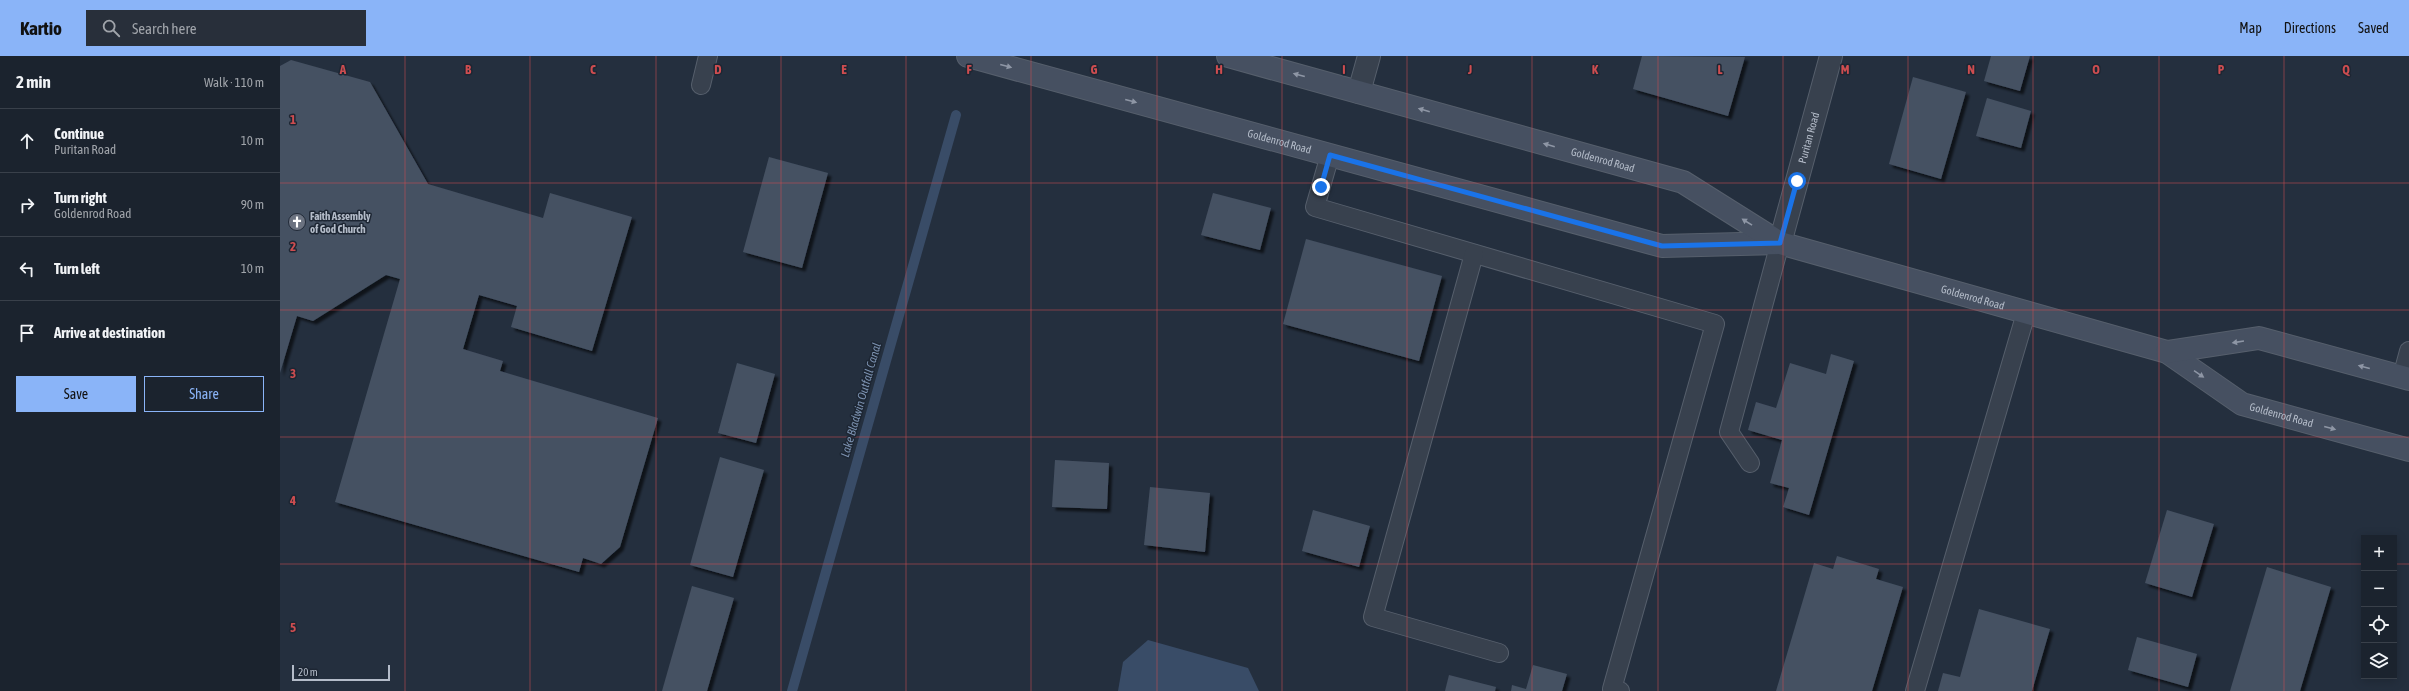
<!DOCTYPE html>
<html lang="en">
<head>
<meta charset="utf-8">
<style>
	:root { --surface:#1b232e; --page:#282f3a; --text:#f1f3f6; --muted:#a0a4aa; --line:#39404a; --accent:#8ab4f8 }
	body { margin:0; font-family:"Asap Condensed",sans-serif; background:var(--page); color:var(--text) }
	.controls { position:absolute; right:12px; bottom:12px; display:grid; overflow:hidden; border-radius:0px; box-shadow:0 2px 10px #0003 }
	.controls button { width:36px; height:36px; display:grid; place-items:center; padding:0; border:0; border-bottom:1px solid var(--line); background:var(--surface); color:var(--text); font:20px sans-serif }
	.scale { position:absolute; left:12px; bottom:10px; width:98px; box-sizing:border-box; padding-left:4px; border:2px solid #b4bcc9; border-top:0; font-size:11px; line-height:14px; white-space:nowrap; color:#b4bcc9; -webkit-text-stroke:3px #1d2633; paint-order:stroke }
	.stop { position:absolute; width:12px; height:12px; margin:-9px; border:3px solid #1a73e8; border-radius:50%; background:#fff }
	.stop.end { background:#1a73e8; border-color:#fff; box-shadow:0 1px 4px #0008 }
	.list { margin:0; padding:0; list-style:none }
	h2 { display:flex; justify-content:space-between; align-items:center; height:52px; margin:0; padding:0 16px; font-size:17px }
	h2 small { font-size:13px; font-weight:400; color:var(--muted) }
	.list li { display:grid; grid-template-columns:26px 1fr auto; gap:12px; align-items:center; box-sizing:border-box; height:64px; padding:0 16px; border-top:1px solid var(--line) }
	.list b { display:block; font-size:15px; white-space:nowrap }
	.list p { margin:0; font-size:13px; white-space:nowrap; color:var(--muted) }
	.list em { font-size:13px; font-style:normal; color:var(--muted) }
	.actions { display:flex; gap:8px; padding:12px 16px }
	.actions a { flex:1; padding:9px 0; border:1px solid var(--accent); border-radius:0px; text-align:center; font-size:14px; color:var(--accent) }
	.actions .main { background:var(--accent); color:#111 }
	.icon { flex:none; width:22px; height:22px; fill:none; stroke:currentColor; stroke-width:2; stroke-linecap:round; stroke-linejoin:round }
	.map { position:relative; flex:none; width:2129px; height:635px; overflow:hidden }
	header { display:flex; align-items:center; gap:24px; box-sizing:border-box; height:56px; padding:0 20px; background:var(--accent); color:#111 }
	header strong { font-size:19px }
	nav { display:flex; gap:22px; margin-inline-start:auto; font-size:14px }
	.search { width:280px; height:36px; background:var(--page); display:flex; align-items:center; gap:10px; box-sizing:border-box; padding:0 14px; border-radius:0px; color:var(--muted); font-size:15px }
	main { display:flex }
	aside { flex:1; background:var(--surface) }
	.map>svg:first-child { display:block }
	.water { fill:#394c67 }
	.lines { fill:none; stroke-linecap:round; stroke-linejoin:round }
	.stream { stroke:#394c67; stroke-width:10 }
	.building { fill:#455162; filter:url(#shadow) }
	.lane-casing { stroke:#565f6c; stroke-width:20 }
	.street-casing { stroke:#565f6c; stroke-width:24 }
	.secondary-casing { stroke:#565f6c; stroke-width:24 }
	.lane { stroke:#38414e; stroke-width:18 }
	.street { stroke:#38414e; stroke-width:22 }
	.secondary { stroke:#465061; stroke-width:22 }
	.oneway { fill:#8e96a5 }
	.route { stroke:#1a73e8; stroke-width:5 }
	.grid { fill:none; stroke:#ce4d50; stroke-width:1; stroke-opacity:0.55 }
	.labels { text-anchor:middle; stroke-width:3; stroke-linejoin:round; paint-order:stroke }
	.street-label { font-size:11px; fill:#b4bcc9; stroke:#1d2633 }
	.poi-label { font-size:11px; font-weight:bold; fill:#b4bcc9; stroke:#1d2633; text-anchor:start }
	.water-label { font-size:12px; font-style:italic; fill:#7c92b1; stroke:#1d2633 }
	.grid-label { font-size:13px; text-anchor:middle; font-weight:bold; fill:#ce4d50; stroke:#1d2633; stroke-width:3; stroke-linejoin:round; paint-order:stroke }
</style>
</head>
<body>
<header>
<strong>Kartio</strong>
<div class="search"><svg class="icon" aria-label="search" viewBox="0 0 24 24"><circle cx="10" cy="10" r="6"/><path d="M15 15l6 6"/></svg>Search here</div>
<nav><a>Map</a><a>Directions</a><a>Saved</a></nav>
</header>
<main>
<aside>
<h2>2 min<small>Walk · 110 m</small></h2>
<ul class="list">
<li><svg class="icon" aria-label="ahead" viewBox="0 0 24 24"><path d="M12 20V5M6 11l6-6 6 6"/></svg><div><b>Continue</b><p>Puritan Road</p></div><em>10 m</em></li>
<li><svg class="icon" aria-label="right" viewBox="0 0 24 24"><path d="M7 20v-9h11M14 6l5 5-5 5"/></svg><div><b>Turn right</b><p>Goldenrod Road</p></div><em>90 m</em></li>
<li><svg class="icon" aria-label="left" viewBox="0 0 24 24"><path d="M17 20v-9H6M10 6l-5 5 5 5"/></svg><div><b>Turn left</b></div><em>10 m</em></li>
<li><svg class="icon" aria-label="arrive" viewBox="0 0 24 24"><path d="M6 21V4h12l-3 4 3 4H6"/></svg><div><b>Arrive at destination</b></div></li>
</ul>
<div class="actions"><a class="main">Save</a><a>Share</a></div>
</aside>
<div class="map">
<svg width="2129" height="635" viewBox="0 0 2129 635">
	<defs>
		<filter id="shadow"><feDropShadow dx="3.5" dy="3.5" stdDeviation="1" flood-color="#0009"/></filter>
	</defs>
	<rect width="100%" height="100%" fill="#242f3e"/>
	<path class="water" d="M868,584L968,612L979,635H838L843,606Z"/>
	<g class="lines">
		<path class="stream" d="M512,635L676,59"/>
	</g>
	<g class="building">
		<path d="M1362,0L1465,1L1448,60L1353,33Z"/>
		<path d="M1711,0H1750L1740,35L1704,25Z"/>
		<path d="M11,4L90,26L148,128L263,162L270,137L352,161L312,295L231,271L237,250L199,239L183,293L223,305L220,315L378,362L340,491L321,508L303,502L299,516L55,446L120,223L106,219L33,265L17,260L0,317V10Z"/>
		<path d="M1633,21L1686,36L1661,123L1609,108Z"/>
		<path d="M1707,42L1751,55L1741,92L1696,80Z"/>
		<path d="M489,101L548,117L522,212L463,196Z"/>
		<path d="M933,137L991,152L980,194L921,179Z"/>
		<path d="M1026,183L1162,220L1139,305L1003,268Z"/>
		<path d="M1551,298L1574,305L1529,459L1503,451L1509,432L1490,427L1502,384L1468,374L1476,346L1496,352L1510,307L1546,318Z"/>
		<path d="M457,307L495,318L476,387L438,377Z"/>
		<path d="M440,401L484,414L453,521L410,509Z"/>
		<path d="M775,404L829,407L827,453L772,451Z"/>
		<path d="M870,431L930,437L925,496L864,489Z"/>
		<path d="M1033,454L1090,470L1079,511L1022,495Z"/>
		<path d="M1887,454L1934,468L1912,541L1865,527Z"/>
		<path d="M1557,500L1599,513L1596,523L1623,531L1592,635H1496L1534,507L1553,513Z"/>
		<path d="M1987,511L2051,531L2020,635H1950Z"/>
		<path d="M412,530L454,542L427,635H382Z"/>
		<path d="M1699,553L1770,573L1752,635H1658L1663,617L1680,621Z"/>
		<path d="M1857,581L1917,598L1908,631L1848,614Z"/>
		<path d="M1253,609L1287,618L1282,635H1231L1232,629L1246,633Z"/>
		<path d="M1169,619L1216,631L1215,635H1165Z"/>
	</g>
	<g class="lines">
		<g class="lane-casing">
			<g id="lane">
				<path d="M421,29L428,0"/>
				<path d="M1050,99L1035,151L1435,268L1332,633L1340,635"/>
				<path d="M1194,198L1093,561L1219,597"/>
				<path d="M2122,321L2129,295"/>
				<path d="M1470,407L1449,376L1500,187"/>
				<path d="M1635,635L1746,257"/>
			</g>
		</g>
		<g class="street-casing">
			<g id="street">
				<path d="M1079,36L1089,0"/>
				<path id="s1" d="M1500,187L1551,0"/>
			</g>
		</g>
		<g class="secondary-casing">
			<g id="secondary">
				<path id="s2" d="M688,0L1382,190L1500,187"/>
				<path id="s3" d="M948,0L1403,126L1500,187L1887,296L1962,348L2129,394"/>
				<path d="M1887,296L1979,282L2129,323"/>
			</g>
		</g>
		<use href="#lane" class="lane"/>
		<use href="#street" class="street"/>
		<use href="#secondary" class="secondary"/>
	</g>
	<defs><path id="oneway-solid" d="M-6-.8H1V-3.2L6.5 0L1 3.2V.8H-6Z"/></defs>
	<g class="oneway">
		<use href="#oneway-solid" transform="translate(726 10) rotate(15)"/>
		<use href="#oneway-solid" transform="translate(1019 19) rotate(-165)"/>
		<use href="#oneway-solid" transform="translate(851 45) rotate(15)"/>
		<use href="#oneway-solid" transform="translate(1144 54) rotate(-164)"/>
		<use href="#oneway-solid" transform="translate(1269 89) rotate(-164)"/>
		<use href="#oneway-solid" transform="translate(1467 166) rotate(-148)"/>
		<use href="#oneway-solid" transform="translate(1958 286) rotate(171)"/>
		<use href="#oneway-solid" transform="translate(2084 311) rotate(-165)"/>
		<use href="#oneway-solid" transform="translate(1919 318) rotate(34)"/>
		<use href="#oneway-solid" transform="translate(2050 372) rotate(15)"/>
	</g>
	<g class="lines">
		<path class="route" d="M1041,131L1050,99L1382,190L1500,187L1517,125"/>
	</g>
	<path class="grid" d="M125,0V635M250,0V635M376,0V635M501,0V635M626,0V635M751,0V635M877,0V635M1002,0V635M1127,0V635M1252,0V635M1378,0V635M1503,0V635M1628,0V635M1753,0V635M1879,0V635M2004,0V635M0,127H2129M0,254H2129M0,381H2129M0,508H2084M2114,508H2129"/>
	<defs>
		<g id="church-disc" transform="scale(0.9)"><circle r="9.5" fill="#6b7280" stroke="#1d2633"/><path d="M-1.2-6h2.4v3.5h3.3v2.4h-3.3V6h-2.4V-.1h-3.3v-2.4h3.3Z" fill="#fff"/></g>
	</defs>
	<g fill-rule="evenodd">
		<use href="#church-disc" x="17" y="166"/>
	</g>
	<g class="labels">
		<g class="street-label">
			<text dy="4" stroke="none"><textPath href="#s1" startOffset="109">Puritan Road</textPath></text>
			<text dy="4" stroke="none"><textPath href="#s2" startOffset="323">Goldenrod Road</textPath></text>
			<text dy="4" stroke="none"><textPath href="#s3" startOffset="389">Goldenrod Road</textPath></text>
			<text dy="4" stroke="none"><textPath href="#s3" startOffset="787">Goldenrod Road</textPath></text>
			<text dy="4" stroke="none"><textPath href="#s3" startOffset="1121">Goldenrod Road</textPath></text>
		</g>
		<g class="poi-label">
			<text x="30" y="164">Faith Assembly<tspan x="30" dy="13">of God Church</tspan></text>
		</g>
		<g class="water-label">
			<text transform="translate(581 344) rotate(-74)" y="4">Lake Bladwin Outfall Canal</text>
		</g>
	</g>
	<g class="grid-label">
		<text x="63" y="18">A</text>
		<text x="188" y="18">B</text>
		<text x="313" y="18">C</text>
		<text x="438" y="18">D</text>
		<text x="564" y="18">E</text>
		<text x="689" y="18">F</text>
		<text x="814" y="18">G</text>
		<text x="939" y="18">H</text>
		<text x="1064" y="18">I</text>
		<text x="1190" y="18">J</text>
		<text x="1315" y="18">K</text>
		<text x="1440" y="18">L</text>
		<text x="1565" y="18">M</text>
		<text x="1691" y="18">N</text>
		<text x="1816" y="18">O</text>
		<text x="1941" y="18">P</text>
		<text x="2066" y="18">Q</text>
		<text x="13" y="68">1</text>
		<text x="13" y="195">2</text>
		<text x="13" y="322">3</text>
		<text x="13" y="449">4</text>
		<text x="13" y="576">5</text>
	</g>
</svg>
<div class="controls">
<button>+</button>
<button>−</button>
<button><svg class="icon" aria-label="locate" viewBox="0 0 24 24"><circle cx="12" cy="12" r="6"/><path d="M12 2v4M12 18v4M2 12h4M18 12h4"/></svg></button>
<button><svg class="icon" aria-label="layers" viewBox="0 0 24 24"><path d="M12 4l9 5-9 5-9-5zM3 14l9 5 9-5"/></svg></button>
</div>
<div class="scale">20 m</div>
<div class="stop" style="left:1517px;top:125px"></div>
<div class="stop end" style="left:1041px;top:131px"></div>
</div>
</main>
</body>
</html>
